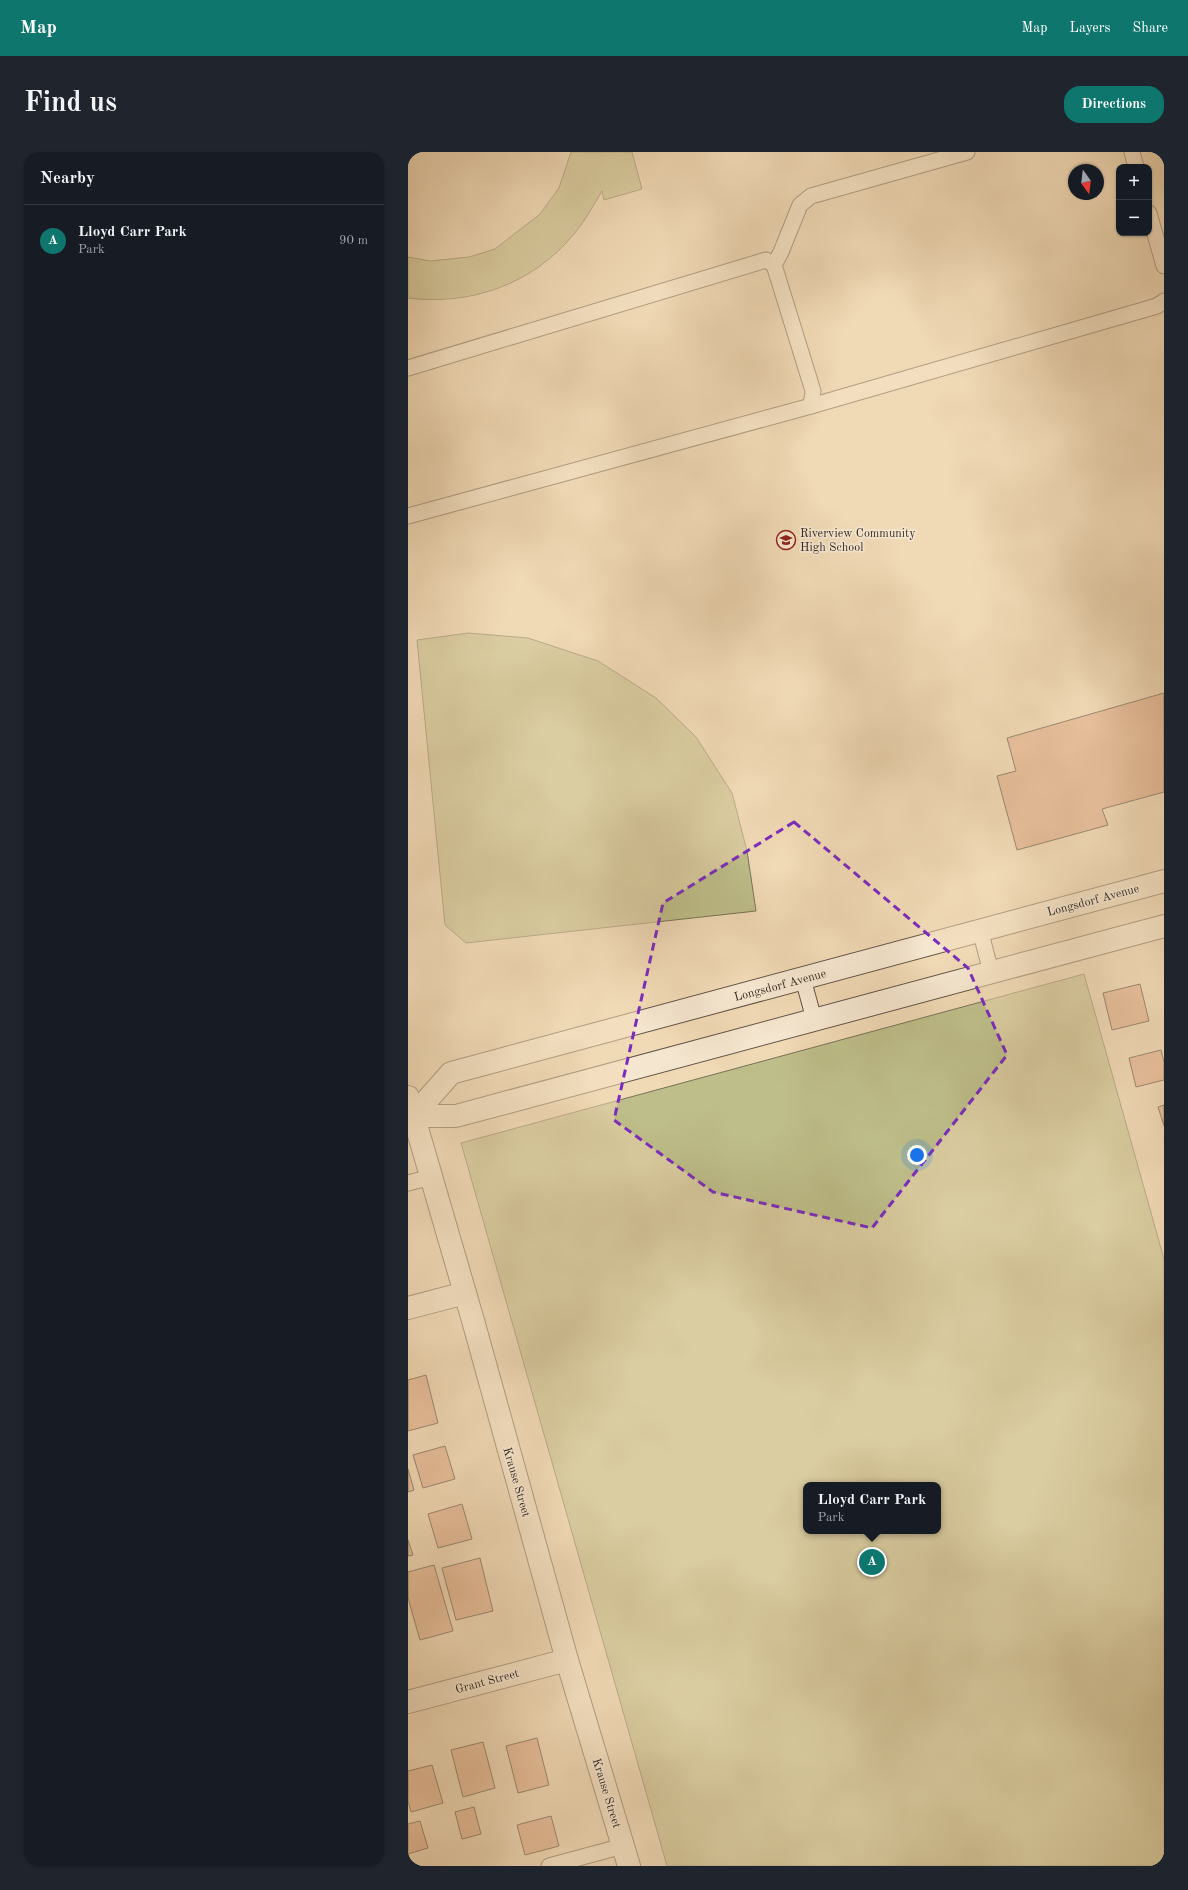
<!DOCTYPE html>
<html lang="en">
<head>
<meta charset="utf-8">
<style>
	:root { --surface:#171b24; --page:#20242c; --text:#f1f3f6; --muted:#9ea1a6; --line:#363941; --accent:#0f766e }
	body { margin:0; font-family:"Old Standard TT",serif; background:var(--page); color:var(--text) }
	.controls { position:absolute; right:12px; top:12px; display:grid; overflow:hidden; border-radius:8px; box-shadow:0 1px 3px #0004 }
	.controls button { width:36px; height:36px; display:grid; place-items:center; padding:0; border:0; border-bottom:1px solid var(--line); background:var(--surface); color:var(--text); font:20px sans-serif }
	.compass { position:absolute; left:660px; top:12px; width:36px; height:36px; border-radius:50%; background:var(--surface); box-shadow:0 1px 3px #0004; rotate:166deg }
	.you { position:absolute; left:509px; top:1003px; width:14px; height:14px; margin:-10px; border:3px solid #fff; border-radius:50%; background:#1a73e8; box-shadow:0 0 0 6px #1a73e833 }
	.badge { display:grid; place-items:center; width:26px; height:26px; border-radius:50%; background:var(--accent); color:#fff; font-size:13px; font-weight:700 }
	.pin { position:absolute; translate:-50% -50%; border:2px solid #fff; box-shadow:0 1px 4px #0006 }
	.popup { position:absolute; left:395px; top:1330px; width:138px; height:52px; box-sizing:border-box; display:grid; place-content:center; border-radius:8px; background:var(--surface); filter:drop-shadow(0 1px 3px #0005); font-size:13px; white-space:nowrap; color:var(--muted) }
	.popup b { font-size:15px; color:var(--text) }
	.popup::after { content:''; position:absolute; left:50%; top:100%; margin-left:-8px; border:8px solid transparent; border-top-color:var(--surface) }
	.list { margin:0; padding:0; list-style:none }
	h2 { display:flex; justify-content:space-between; align-items:center; height:52px; margin:0; padding:0 16px; font-size:17px }
	h2 small { font-size:13px; font-weight:400; color:var(--muted) }
	.list li { display:grid; grid-template-columns:26px 1fr auto; gap:12px; align-items:center; box-sizing:border-box; height:72px; padding:0 16px; border-top:1px solid var(--line) }
	.list b { display:block; font-size:15px; white-space:nowrap }
	.list p { margin:0; font-size:13px; white-space:nowrap; color:var(--muted) }
	.list em { font-size:13px; font-style:normal; color:var(--muted) }
	.map { position:relative; flex:none; width:756px; height:1714px; overflow:hidden; border-radius:16px }
	header { display:flex; align-items:center; gap:24px; box-sizing:border-box; height:56px; padding:0 20px; background:var(--accent); color:#fff }
	header strong { font-size:19px }
	nav { display:flex; gap:22px; margin-inline-start:auto; font-size:14px }
	.intro { display:flex; align-items:center; justify-content:space-between; box-sizing:border-box; height:96px; padding:0 24px }
	h1 { margin:0; font-size:28px }
	.button { padding:10px 18px; border-radius:16px; background:var(--accent); color:#fff; font-size:14px; font-weight:700 }
	main { display:flex; gap:24px; padding:0 24px }
	aside { flex:1; background:var(--surface); border-radius:16px; box-shadow:0 1px 3px #0004 }
	.map>svg:first-child { display:block }
	.green { fill:#bebe8a; stroke:#787356; fill-rule:evenodd }
	.building { fill:#dda37e; stroke:#322821 }
	.lines { fill:none; stroke-linecap:round; stroke-linejoin:round }
	.lane-casing { stroke:#625446; stroke-width:17 }
	.street-casing { stroke:#625446; stroke-width:24 }
	.lane { stroke:#f5e6cf; stroke-width:15 }
	.street { stroke:#f5e6cf; stroke-width:22 }
	.marked { fill:none; stroke:#7b2cbf; stroke-width:3; stroke-dasharray:8 5; stroke-linejoin:round }
	.labels { text-anchor:middle; stroke-width:3.5; stroke-linejoin:round; paint-order:stroke }
	.poi-label { font-size:12px; fill:#322821; stroke:#f5e6cf; text-anchor:start }
	.street-label { font-size:12px; fill:#322821; stroke:#f5e6cf }
</style>
</head>
<body>
<header>
<strong>Map</strong>
<nav><a>Map</a><a>Layers</a><a>Share</a></nav>
</header>
<div class="intro"><h1>Find us</h1><a class="button">Directions</a></div>
<main>
<aside>
<h2>Nearby<small></small></h2>
<ul class="list">
<li><span class="badge">A</span><div><b>Lloyd Carr Park</b><p>Park</p></div><em>90 m</em></li>
</ul>
</aside>
<div class="map">
<svg width="756" height="1714" viewBox="0 0 756 1714">
	<rect width="100%" height="100%" fill="#f0d9b5"/>
	<filter id="stains"><feTurbulence type="fractalNoise" baseFrequency=".005" numOctaves="4"/><feColorMatrix values="0 0 0 0 .2 0 0 0 0 .09 0 0 0 0 .02 0 0 0 .5 -.17"/></filter>
	<radialGradient id="worn" r=".72"><stop offset=".6" stop-color="#630" stop-opacity="0"/><stop offset="1" stop-color="#630" stop-opacity=".3"/></radialGradient>
	<g class="green">
		<path d="M163,0H224L234,37L196,48L194,39C185,54 177,69 166,82C125,132 63,154 0,146V105L22,109L61,105L87,97L132,62L151,36Z"/>
		<path d="M60,481L120,486L190,509L248,546L288,585L324,641L339,699L348,759L58,791L37,773L9,488Z"/>
		<path d="M676,822L756,1107V1714H259L53,991ZM398,1333H530V1379H398Z"/>
	</g>
	<g class="building">
		<path d="M756,541V640L694,657L700,673L609,698L589,624L608,619L599,586Z"/>
		<path d="M732,832L741,869L704,878L695,841Z"/>
		<path d="M753,898L756,910V928L728,935L721,906Z"/>
		<path d="M756,953V974L750,955Z"/>
		<path d="M18,1223L30,1271L0,1279V1228Z"/>
		<path d="M37,1294L47,1327L15,1336L5,1303Z"/>
		<path d="M0,1317L6,1338L0,1340Z"/>
		<path d="M54,1352L64,1387L30,1396L20,1362Z"/>
		<path d="M0,1388L5,1403L0,1404Z"/>
		<path d="M72,1406L85,1459L48,1468L34,1416Z"/>
		<path d="M26,1413L45,1479L12,1488L0,1446V1420Z"/>
		<path d="M129,1586L141,1633L110,1641L98,1594Z"/>
		<path d="M75,1590L87,1636L55,1645L43,1598Z"/>
		<path d="M24,1613L35,1651L3,1660L0,1649V1619Z"/>
		<path d="M66,1655L73,1682L54,1687L47,1660Z"/>
		<path d="M143,1664L151,1694L117,1703L109,1673Z"/>
		<path d="M12,1669L20,1696L0,1702V1672Z"/>
	</g>
	<g class="lines">
		<g class="lane-casing">
			<g id="lane">
				<path d="M724,0L728,15"/>
				<path d="M741,61L756,114"/>
				<path d="M366,113L373,100L392,53L403,44L559,0"/>
				<path d="M0,216L358,108L366,113L405,239L403,254"/>
				<path d="M0,364L403,254L749,154L756,149"/>
				<path d="M572,778L583,820"/>
				<path d="M395,827L406,867"/>
				<path d="M0,1031L23,1025"/>
				<path d="M141,1714L215,1694"/>
			</g>
		</g>
		<g class="street-casing">
			<g id="street">
				<path d="M0,945L66,1172L159,1508L221,1714"/>
				<path d="M0,964H48L756,774"/>
				<path d="M5,964L43,921L756,729"/>
				<path d="M0,1156L57,1141"/>
				<path d="M0,1550L159,1508"/>
			</g>
		</g>
		<use href="#lane" class="lane"/>
		<use href="#street" class="street"/>
	</g>
	<path d="M0 0H756V1714H0ZM386,670L560,816L599,903L464,1076L305,1040L206,968L255,751Z" fill="#f0d9b5" fill-opacity=".55" fill-rule="evenodd"/>
	<path class="marked" d="M386,670L560,816L599,903L464,1076L305,1040L206,968L255,751Z"/>
	<defs>
		<g id="school-ring" transform="scale(1)"><circle r="9.5" fill="#f5e6cf" stroke="#8f2418" stroke-width="1.5"/><path d="M0-5L7-2L0 1L-7-2ZM-4 1L0 2.5L4 1V4Q0 6-4 4Z" fill="#8f2418"/></g>
	</defs>
	<g fill-rule="evenodd">
		<use href="#school-ring" x="378" y="388"/>
	</g>
	<g class="labels">
		<g class="poi-label">
			<text x="392" y="385">Riverview Community<tspan x="392" dy="14">High School</tspan></text>
		</g>
		<g class="street-label">
			<text transform="translate(685 748) rotate(-15)" y="4">Longsdorf Avenue</text>
			<text transform="translate(372 833) rotate(-15)" y="4">Longsdorf Avenue</text>
			<text transform="translate(109 1330) rotate(74)" y="4">Krause Street</text>
			<text transform="translate(79 1529) rotate(-15)" y="4">Grant Street</text>
			<text transform="translate(199 1641) rotate(73)" y="4">Krause Street</text>
		</g>
	</g>
	<rect width="100%" height="100%" filter="url(#stains)"/>
	<rect width="100%" height="100%" fill="url(#worn)"/>
</svg>
<div class="controls">
<button>+</button>
<button>−</button>
</div>
<svg class="compass" viewBox="-18 -18 36 36"><path d="M0-13l5 13h-10z" fill="#e53935"/><path d="M0 13l5-13h-10z" fill="#9ea1a6"/></svg>
<div class="you"></div>
<div class="pin badge" style="left:464px;top:1410px">A</div>
<div class="popup"><b>Lloyd Carr Park</b>Park</div>
</div>
</main>
</body>
</html>
